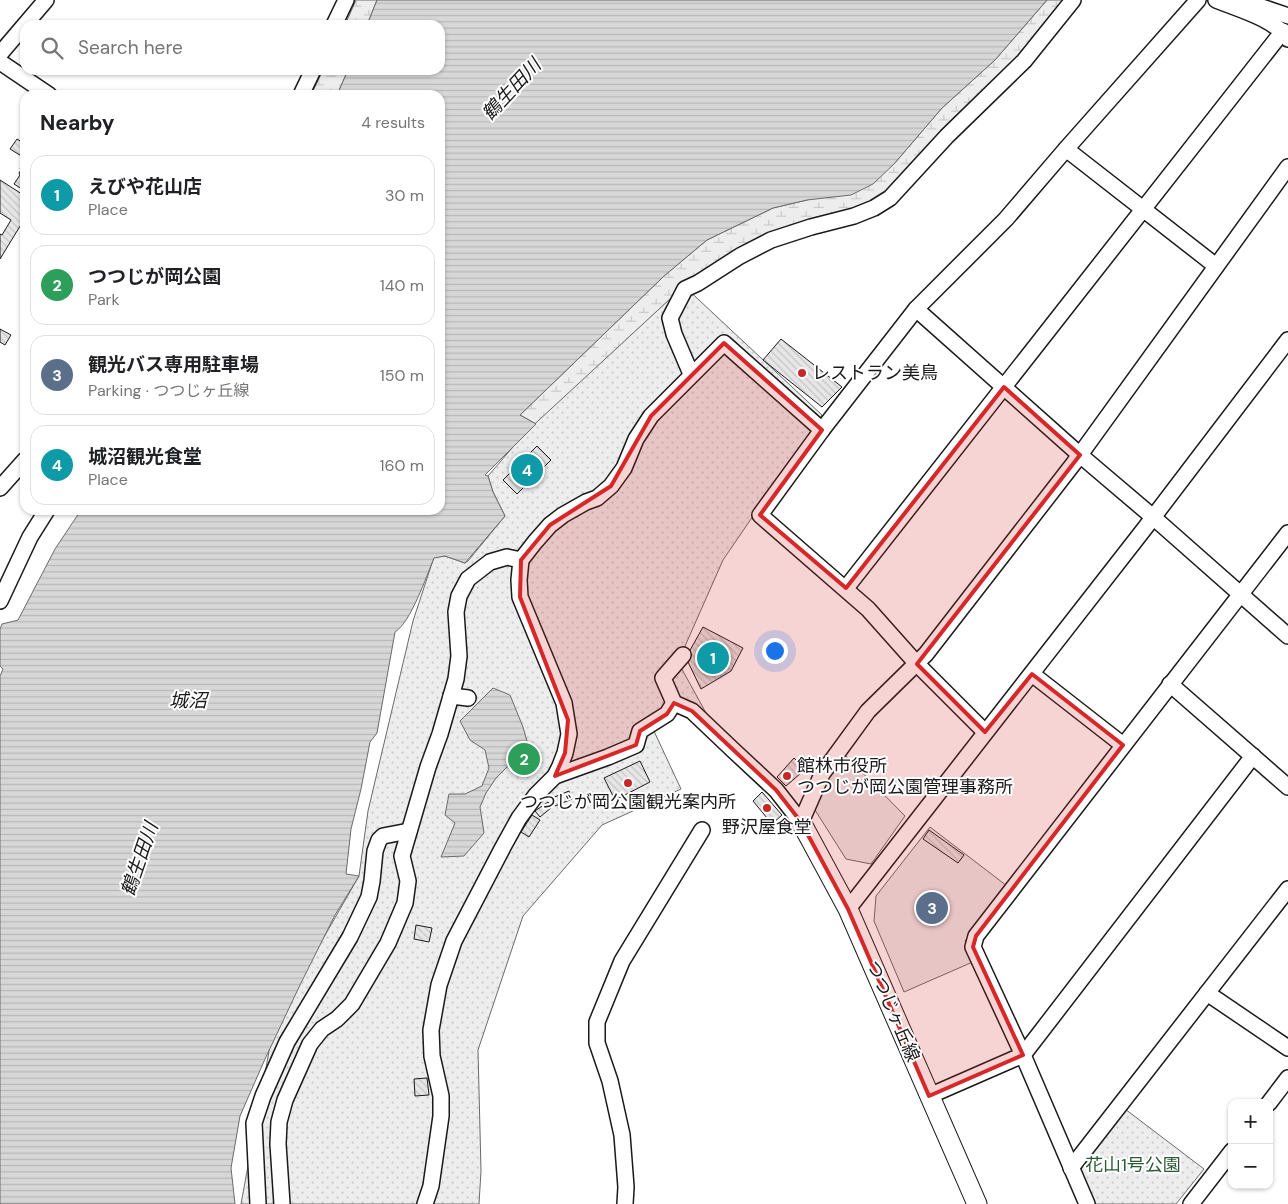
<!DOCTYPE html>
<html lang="en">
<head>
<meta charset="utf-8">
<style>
	:root { --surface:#fff; --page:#f2f2f2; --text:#202124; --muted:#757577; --line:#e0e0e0; --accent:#2563eb }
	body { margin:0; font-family:"DM Sans","Noto Sans JP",sans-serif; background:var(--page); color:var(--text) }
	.controls { position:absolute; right:15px; bottom:15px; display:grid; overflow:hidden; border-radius:10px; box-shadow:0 1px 4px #0004 }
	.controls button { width:45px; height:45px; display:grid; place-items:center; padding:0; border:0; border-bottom:1px solid var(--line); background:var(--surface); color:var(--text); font:25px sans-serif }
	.you { position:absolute; left:774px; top:650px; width:18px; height:18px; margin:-12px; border:4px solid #fff; border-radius:50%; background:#1a73e8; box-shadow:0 0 0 8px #1a73e833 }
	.badge { display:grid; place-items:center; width:32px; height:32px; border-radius:50%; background:var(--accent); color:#fff; font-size:16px; font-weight:700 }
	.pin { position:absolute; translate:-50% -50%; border:2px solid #fff; box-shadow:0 1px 5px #0006 }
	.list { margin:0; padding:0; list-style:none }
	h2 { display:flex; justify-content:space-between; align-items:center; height:65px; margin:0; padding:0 20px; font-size:21px }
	h2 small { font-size:16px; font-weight:400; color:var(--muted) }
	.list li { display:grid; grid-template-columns:32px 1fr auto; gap:15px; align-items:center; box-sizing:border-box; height:80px; margin:0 10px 10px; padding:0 10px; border:1px solid var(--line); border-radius:15px }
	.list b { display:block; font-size:19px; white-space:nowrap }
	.list p { margin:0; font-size:16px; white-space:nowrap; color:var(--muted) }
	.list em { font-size:16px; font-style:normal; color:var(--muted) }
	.icon { flex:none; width:28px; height:28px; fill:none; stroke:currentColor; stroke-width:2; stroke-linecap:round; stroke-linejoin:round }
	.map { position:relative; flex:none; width:1288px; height:1204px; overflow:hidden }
	.search { position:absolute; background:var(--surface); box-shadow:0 1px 4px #0004; left:20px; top:20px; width:425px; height:55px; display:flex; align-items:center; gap:12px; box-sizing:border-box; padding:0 18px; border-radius:15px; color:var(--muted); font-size:19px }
	.panel { position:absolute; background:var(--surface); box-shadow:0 1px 4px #0004; left:20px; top:90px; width:425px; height:425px; border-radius:15px }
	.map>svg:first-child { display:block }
	.built { fill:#ededed; stroke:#6a6a6a }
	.wetland { fill:url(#wetland-marsh); stroke:#6a6a6a }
	.park { fill:url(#park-dots); stroke:#6a6a6a }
	.water { fill:url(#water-rules); stroke:#6a6a6a }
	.building { fill:url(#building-back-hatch); stroke:#1a1a1a }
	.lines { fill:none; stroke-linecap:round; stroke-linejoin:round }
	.minor-casing { stroke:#1a1a1a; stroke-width:18 }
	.major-casing { stroke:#1a1a1a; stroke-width:21 }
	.minor { stroke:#fff; stroke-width:15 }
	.major { stroke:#fff; stroke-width:19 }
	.marked { fill:#d62828; fill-opacity:0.2; stroke:#d62828; stroke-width:4; stroke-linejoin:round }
	.poi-dot { fill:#c62828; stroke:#fff; stroke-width:2 }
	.labels { text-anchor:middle; stroke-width:4; stroke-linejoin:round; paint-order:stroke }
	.poi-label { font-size:18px; fill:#1a1a1a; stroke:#fff; text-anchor:start }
	.street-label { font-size:18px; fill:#1a1a1a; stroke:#fff }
	.park-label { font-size:18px; fill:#2b5a34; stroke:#fff }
	.water-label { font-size:19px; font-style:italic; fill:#1a1a1a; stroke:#fff }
</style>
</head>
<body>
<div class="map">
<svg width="1288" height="1204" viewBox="0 0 1288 1204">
	<defs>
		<pattern id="wetland-marsh" width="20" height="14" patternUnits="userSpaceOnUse" patternTransform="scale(1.25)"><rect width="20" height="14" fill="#ededed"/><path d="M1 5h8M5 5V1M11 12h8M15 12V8" fill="none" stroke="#cbcbcb"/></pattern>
		<pattern id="park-dots" width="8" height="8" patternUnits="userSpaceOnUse" patternTransform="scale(1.25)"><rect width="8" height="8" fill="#ededed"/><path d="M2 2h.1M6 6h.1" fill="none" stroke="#cbcbcb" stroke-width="1.8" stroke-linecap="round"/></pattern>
		<pattern id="water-rules" width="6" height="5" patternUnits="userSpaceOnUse" patternTransform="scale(1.25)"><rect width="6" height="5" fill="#d7d7d7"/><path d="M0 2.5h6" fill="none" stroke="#b8b8b8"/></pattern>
		<pattern id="building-back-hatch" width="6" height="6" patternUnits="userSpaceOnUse" patternTransform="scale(1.25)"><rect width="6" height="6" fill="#e6e6e6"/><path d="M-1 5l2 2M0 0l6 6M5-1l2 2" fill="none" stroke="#c5c5c5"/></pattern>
	</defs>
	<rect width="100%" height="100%" fill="#fff"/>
	<g class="built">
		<path d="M844,754L905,816L871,864L846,859L815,810L823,783Z"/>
		<path d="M930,827L1007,886L965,941L975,961L904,992L874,921L876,896Z"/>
	</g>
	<g class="wetland">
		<path d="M356,0H377L367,25H345Z"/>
		<path d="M1047,0H1066L1038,37L879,200L684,286L536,424L520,415L664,276L707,240L773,208L807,200L894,164L942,108L995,60Z"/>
		<path d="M323,70H348L337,95H311Z"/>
	</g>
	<g class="park">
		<path d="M684,286L822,415L723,560L678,662L706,713L694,723L681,712L653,729L681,789L602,825L523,916L478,1050L481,1171L479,1204H241L274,1024L359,876L368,811L413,621L434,557L445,556L465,563L468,561L505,516L493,492L488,476L525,433Z"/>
		<path d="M1125,1109L1204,1169L1176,1204H1094L1081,1173L1082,1166Z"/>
	</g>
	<g class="water">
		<path d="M377,0H1047L995,60L942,108L894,164L873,184L851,195L807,200L773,208L707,240L664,276L520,415L536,424L485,475L488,476L493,492L505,516L465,563L445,556L434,558C426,577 411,622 395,632L377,733L370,742L361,789L351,829L346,874L359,876L335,915L300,985L265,1059L240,1116L231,1168L235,1204H0V676L3,669L0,666V629L2,624L18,620L55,549L81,510H440V95H337L348,70H440V25H367Z"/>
		<path d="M493,688L510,695L523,727L530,752L512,762L496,778L486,793L480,807L484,833L464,856L441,857L455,823L445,815L449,794H465L482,786L489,768L485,750L470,740L460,721Z"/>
	</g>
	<g class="building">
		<path d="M17,139L25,144V153L23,157L10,149Z"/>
		<path d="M24,162L25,163V191L14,184L20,175L19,173L21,170L20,169Z"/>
		<path d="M0,180L25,196V218L0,259V234L2,235L11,220L0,213Z"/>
		<path d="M0,329L11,335L5,345L0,342Z"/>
		<path d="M781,339L842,387L822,407L763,360Z"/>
		<path d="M537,446L551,460L517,494L503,480Z"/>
		<path d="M703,627L743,648L731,671L701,689L688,662L690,655L689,652Z"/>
		<path d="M794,758L802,766L798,770L801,773L786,786L777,777Z"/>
		<path d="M640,761L650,782L615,800L604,778Z"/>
		<path d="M569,791L572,799L555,806L552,798Z"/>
		<path d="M762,792L782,815L772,824L753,801Z"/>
		<path d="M548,802L552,807L540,817L535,811Z"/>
		<path d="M532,815L540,820L529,837L521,832Z"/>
		<path d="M929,830L964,855L958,863L923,839Z"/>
		<path d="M416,925L432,928L429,942L414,939Z"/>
		<path d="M427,1078L429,1095L415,1096L414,1079Z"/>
	</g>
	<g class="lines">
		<g class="minor-casing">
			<g id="minor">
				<path d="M1216,0C1238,9 1275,19 1288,39"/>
				<path d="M1244,1L1288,16"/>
				<path d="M334,25L346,0"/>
				<path d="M0,54L46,0"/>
				<path d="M0,62L49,95"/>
				<path d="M301,95L313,70"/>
				<path d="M1066,149L1216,266"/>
				<path d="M916,309L1080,455L1153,517L1288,636"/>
				<path d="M691,374L674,334L670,318L685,289L698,283L740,256L771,240L811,227L854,216L874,208L890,198L947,136L1024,61L1073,0"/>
				<path d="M0,488L25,460"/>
				<path d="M846,588L1283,31"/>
				<path d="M0,601L30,537L47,510"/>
				<path d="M683,655L663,678L674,703L692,711L733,750L776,790L801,822L822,774L868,711L926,654L1074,463L1288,167"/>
				<path d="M1032,674L1123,745"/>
				<path d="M1170,684L1288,787"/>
				<path d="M451,696L468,698"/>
				<path d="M985,732L917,664L868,609L760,515L822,430L916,309L1006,219L1066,149L1198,0"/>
				<path d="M555,776L608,757L636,745L640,731L667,714L674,703"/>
				<path d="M848,909L1145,528L1288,340"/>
				<path d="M1207,993L1288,1048"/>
				<path d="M929,1096L1023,1055L1253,756"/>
				<path d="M1269,1103L1288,1078"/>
				<path d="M1071,1168L1288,889"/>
				<path d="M258,1204L254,1123L263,1096L287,1042L350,937L369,897L372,881L375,851L379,840L383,836L409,831"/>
				<path d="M282,1204L278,1144L279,1122L285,1100L310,1044L322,1029L337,1019L352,1004L388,943L405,903L408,881L402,856L428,767L440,734L456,679L459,656L456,612L459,596L468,579L490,562L507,557L521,560"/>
				<path d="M425,1204L431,1186L441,1116V1096L432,1056L431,1030L439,985L454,941L503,847L519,818L536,795L555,776L560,766L565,753L569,734L564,703L520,597L519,580L521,560L535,542L550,525L563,515L586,502L597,498L611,486L624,468L636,439L651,416L724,343L822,430"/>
				<path d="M625,1204L626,1187L622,1135L610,1081L597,1043V1022L622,961L702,830"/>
				<path d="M1087,1204L1023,1055L973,947L976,936L1288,533"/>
				<path d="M1191,1204L1232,1151"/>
			</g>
		</g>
		<g class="major-casing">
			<path id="major" d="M801,822L848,909L977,1204"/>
		</g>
		<use href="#minor" class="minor"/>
		<use href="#major" class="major"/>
	</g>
	<path class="marked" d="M724,343L822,430L760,515L846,588L1004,387L1080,455L917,664L985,732L1032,674L1123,745L976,936L973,947L1023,1055L929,1096L848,909L801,822L776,790L692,711L674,703L667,714L640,731L636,745L555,776L565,753L568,720L520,597L521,560L550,525L611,486L651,416Z"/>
	<g class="poi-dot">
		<circle cx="802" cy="373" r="5"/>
		<circle cx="787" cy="776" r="5"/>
		<circle cx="628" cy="783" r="5"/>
		<circle cx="767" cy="808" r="5"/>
	</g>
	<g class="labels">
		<g class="poi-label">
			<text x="812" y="379">レストラン美鳥</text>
			<text x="797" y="772">館林市役所<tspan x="797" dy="21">つつじが岡公園管理事務所</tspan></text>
			<text x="628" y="808" text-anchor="middle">つつじが岡公園観光案内所</text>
			<text x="767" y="833" text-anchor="middle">野沢屋食堂</text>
		</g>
		<g class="street-label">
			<text transform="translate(893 1011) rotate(67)" y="6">つつじヶ丘線</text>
		</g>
		<g class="park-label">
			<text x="1133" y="1171">花山1号公園</text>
		</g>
		<g class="water-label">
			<text transform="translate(511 89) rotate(-47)" y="7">鶴生田川</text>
			<text x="188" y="707">城沼</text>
			<text transform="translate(139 859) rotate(-71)" y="7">鶴生田川</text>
		</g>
	</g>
</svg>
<div class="controls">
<button>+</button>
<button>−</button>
</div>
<div class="you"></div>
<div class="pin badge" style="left:713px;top:658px;background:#0f9aa8">1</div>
<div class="pin badge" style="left:524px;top:759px;background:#2e9e5b">2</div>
<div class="pin badge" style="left:932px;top:908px;background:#5c6f8a">3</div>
<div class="pin badge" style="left:527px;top:470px;background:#0f9aa8">4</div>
<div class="search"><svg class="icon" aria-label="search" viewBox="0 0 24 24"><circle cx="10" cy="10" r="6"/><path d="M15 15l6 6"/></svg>Search here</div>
<section class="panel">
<h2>Nearby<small>4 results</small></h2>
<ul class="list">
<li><span class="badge" style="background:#0f9aa8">1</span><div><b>えびや花山店</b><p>Place</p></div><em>30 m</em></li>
<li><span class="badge" style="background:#2e9e5b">2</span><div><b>つつじが岡公園</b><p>Park</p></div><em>140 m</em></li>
<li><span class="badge" style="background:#5c6f8a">3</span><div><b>観光バス専用駐車場</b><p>Parking · つつじヶ丘線</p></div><em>150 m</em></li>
<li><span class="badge" style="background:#0f9aa8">4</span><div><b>城沼観光食堂</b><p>Place</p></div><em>160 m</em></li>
</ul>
</section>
</div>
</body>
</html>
